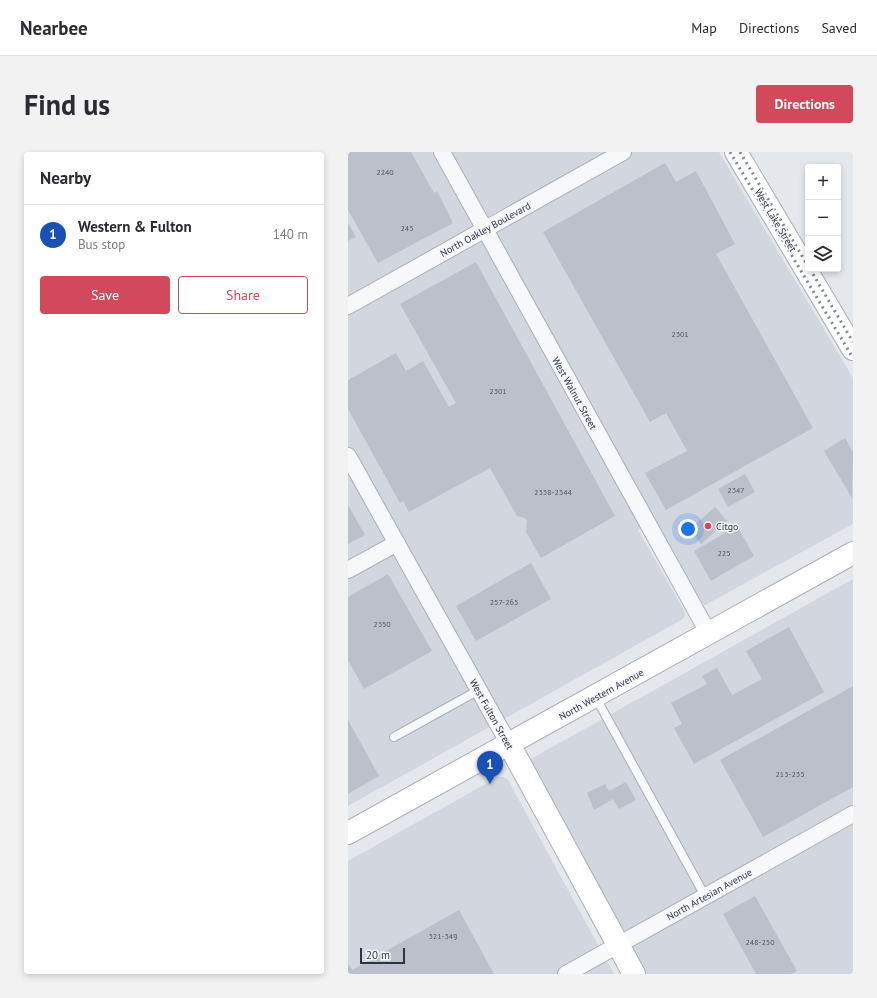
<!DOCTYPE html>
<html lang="en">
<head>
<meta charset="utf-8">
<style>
	:root { --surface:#fff; --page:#f2f2f3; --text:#2b2b33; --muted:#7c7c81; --line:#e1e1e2; --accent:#d1495b }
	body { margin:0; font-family:"PT Sans",sans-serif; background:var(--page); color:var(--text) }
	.controls { position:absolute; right:12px; top:12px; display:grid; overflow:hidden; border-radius:4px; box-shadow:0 2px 6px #0003 }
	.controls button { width:36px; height:36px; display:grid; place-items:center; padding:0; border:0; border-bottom:1px solid var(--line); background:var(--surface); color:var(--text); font:20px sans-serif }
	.scale { position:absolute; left:12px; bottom:10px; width:45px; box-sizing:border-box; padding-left:4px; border:2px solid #2b3445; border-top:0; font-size:11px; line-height:14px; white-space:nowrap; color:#2b3445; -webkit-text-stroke:3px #f4f6f9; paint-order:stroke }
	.you { position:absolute; left:340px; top:377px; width:14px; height:14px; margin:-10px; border:3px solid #fff; border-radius:50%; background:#1a73e8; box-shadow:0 0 0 6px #1a73e833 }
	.badge { display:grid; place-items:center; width:26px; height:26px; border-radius:50%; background:var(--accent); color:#fff; font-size:13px; font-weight:700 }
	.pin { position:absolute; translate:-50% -33px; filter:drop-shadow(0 1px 2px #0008) }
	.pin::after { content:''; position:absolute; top:21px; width:14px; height:12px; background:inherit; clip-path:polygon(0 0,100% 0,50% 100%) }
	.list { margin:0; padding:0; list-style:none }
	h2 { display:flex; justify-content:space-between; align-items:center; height:52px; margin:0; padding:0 16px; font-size:17px }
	h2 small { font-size:13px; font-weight:400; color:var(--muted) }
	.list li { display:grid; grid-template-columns:26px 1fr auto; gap:12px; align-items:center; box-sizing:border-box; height:60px; padding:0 16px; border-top:1px solid var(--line) }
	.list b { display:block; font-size:15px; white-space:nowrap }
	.list p { margin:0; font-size:13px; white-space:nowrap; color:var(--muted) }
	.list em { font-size:13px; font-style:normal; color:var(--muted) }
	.actions { display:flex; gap:8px; padding:12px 16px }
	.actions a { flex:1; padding:9px 0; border:1px solid var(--accent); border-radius:4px; text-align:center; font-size:14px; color:var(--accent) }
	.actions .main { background:var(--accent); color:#fff }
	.icon { flex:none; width:22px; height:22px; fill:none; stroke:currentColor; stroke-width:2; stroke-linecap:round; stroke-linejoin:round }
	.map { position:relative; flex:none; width:505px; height:822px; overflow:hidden; border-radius:4px }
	header { display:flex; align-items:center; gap:24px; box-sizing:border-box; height:56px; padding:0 20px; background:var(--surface); border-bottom:1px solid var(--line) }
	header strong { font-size:19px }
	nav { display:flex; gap:22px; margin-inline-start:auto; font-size:14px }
	.intro { display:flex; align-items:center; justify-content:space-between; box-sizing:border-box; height:96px; padding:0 24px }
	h1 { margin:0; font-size:28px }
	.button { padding:10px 18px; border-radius:4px; background:var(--accent); color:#fff; font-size:14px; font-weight:700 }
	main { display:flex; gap:24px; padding:0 24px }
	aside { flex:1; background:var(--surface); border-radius:4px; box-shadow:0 2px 6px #0003 }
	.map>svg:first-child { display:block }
	.built { fill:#d2d6de }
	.building { fill:#bbc0ca }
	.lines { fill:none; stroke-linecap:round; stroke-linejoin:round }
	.lane-casing { stroke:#a9aeb7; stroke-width:10 }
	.street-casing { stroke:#a9aeb7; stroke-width:18 }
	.secondary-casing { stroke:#a9aeb7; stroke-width:24 }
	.lane { stroke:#f7f8fa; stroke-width:8 }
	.street { stroke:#f7f8fa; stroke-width:16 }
	.secondary { stroke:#fff; stroke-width:22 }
	.rail { stroke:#7d8696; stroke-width:3; stroke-dasharray:2 4; stroke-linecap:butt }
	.poi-dot { fill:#d1495b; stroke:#f4f6f9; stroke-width:1.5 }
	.labels { text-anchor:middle; stroke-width:3; stroke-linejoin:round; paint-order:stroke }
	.number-label { font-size:8px; fill:#4f5766 }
	.street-label { font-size:10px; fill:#2b3445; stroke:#f4f6f9 }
	.poi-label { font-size:10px; fill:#2b3445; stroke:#f4f6f9; text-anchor:start }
</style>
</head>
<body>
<header>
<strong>Nearbee</strong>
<nav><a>Map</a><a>Directions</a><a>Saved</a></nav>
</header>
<div class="intro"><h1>Find us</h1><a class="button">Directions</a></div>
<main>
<aside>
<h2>Nearby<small></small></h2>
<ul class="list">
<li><span class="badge" style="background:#1a4fb4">1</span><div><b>Western &amp; Fulton</b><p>Bus stop</p></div><em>140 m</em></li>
</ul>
<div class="actions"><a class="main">Save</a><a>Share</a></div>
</aside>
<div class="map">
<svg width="505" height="822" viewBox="0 0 505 822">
	<rect width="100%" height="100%" fill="#e4e7ec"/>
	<g class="built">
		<path d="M0,0H371L505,226V372L357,453L352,449L307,367L290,378L336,458L337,463L335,467L0,654Z"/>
		<path d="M505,427V822H295L181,608Z"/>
		<path d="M150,625H156L160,628L266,822H0V709Z"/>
	</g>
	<g class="building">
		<path d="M0,0H63L86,41L89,39L105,71L30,111L0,58Z"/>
		<path d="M317,11L328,30L348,19L387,92L368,102L465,276L318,358L297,321L339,299L318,261L302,270L195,80Z"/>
		<path d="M0,71L8,85L0,89Z"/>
		<path d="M128,110L267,364L193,406L178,380L179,369L177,366L169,364L142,316L61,360L55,349L52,351L0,257V228L48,201L58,219L75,209L101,255L108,251L52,152Z"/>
		<path d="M497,286L505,300L504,346L476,299Z"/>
		<path d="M397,322L407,340L380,355L370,337Z"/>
		<path d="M0,353L17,383L0,392Z"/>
		<path d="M367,355L379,369L353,392L341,378Z"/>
		<path d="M389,374L406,404L363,429L346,399Z"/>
		<path d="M183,411L203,447L128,489L108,454Z"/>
		<path d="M40,422L84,499L16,537L0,508V445Z"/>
		<path d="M441,475L476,540L346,612L326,576L334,572L323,551L359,532L354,524L369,516L384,543L414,527L398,499Z"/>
		<path d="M505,534V635L415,685L372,608Z"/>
		<path d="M0,568L31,624L0,642Z"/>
		<path d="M278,630L288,648L271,657L265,647L246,658L239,641L257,632L261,639Z"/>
		<path d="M407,744L449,819L443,822H408L375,762Z"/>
		<path d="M111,758L146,822H0V811L4,818Z"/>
	</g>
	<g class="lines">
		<g class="lane-casing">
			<g id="lane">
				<path d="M248,546L357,744"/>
				<path d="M46,585L131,538"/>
			</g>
		</g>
		<g class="street-casing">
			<g id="street">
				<path d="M94,0L361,482"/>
				<path d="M0,154L275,0"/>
				<path d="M0,304L161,592"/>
				<path d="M0,418L49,391"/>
				<path d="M218,822L505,662"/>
			</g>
		</g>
		<g class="secondary-casing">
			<g id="secondary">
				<path d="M388,0L505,197"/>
				<path d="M161,592L286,822"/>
				<path d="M0,681L505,401"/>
			</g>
		</g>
		<use href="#lane" class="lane"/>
		<use href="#street" class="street"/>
		<use href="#secondary" class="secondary"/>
		<g class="rail">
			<path d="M382,0L505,206"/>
			<path d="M392,0L460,114"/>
			<path d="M462,117L505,190"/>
		</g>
	</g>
	<circle class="poi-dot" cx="360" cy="374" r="4"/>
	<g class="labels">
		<g class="number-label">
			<text x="37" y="23">2240</text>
			<text x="59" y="79">245</text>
			<text x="332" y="185">2301</text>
			<text x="150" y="242">2301</text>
			<text x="388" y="341">2347</text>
			<text x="205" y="343">2338-2344</text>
			<text x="376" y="404">225</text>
			<text x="156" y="453">257-265</text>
			<text x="34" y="475">2350</text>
			<text x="442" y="625">213-235</text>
			<text x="95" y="787">321-349</text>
			<text x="412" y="793">248-250</text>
		</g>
		<g class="street-label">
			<text transform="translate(428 68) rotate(59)" y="4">West Lake Street</text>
			<text transform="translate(137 77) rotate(-29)" y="4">North Oakley Boulevard</text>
			<text transform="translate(227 241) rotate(61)" y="4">West Walnut Street</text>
			<text transform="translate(253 542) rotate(-29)" y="4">North Western Avenue</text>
			<text transform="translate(144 562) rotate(61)" y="4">West Fulton Street</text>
			<text transform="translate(361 742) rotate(-29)" y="4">North Artesian Avenue</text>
		</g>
		<g class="poi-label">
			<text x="368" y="378">Citgo</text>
		</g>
	</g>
</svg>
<div class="controls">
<button>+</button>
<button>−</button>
<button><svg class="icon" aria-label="layers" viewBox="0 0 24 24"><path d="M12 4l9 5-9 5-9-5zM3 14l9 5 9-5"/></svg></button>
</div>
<div class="scale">20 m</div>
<div class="you"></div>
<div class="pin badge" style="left:142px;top:632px;background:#1a4fb4">1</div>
</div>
</main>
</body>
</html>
